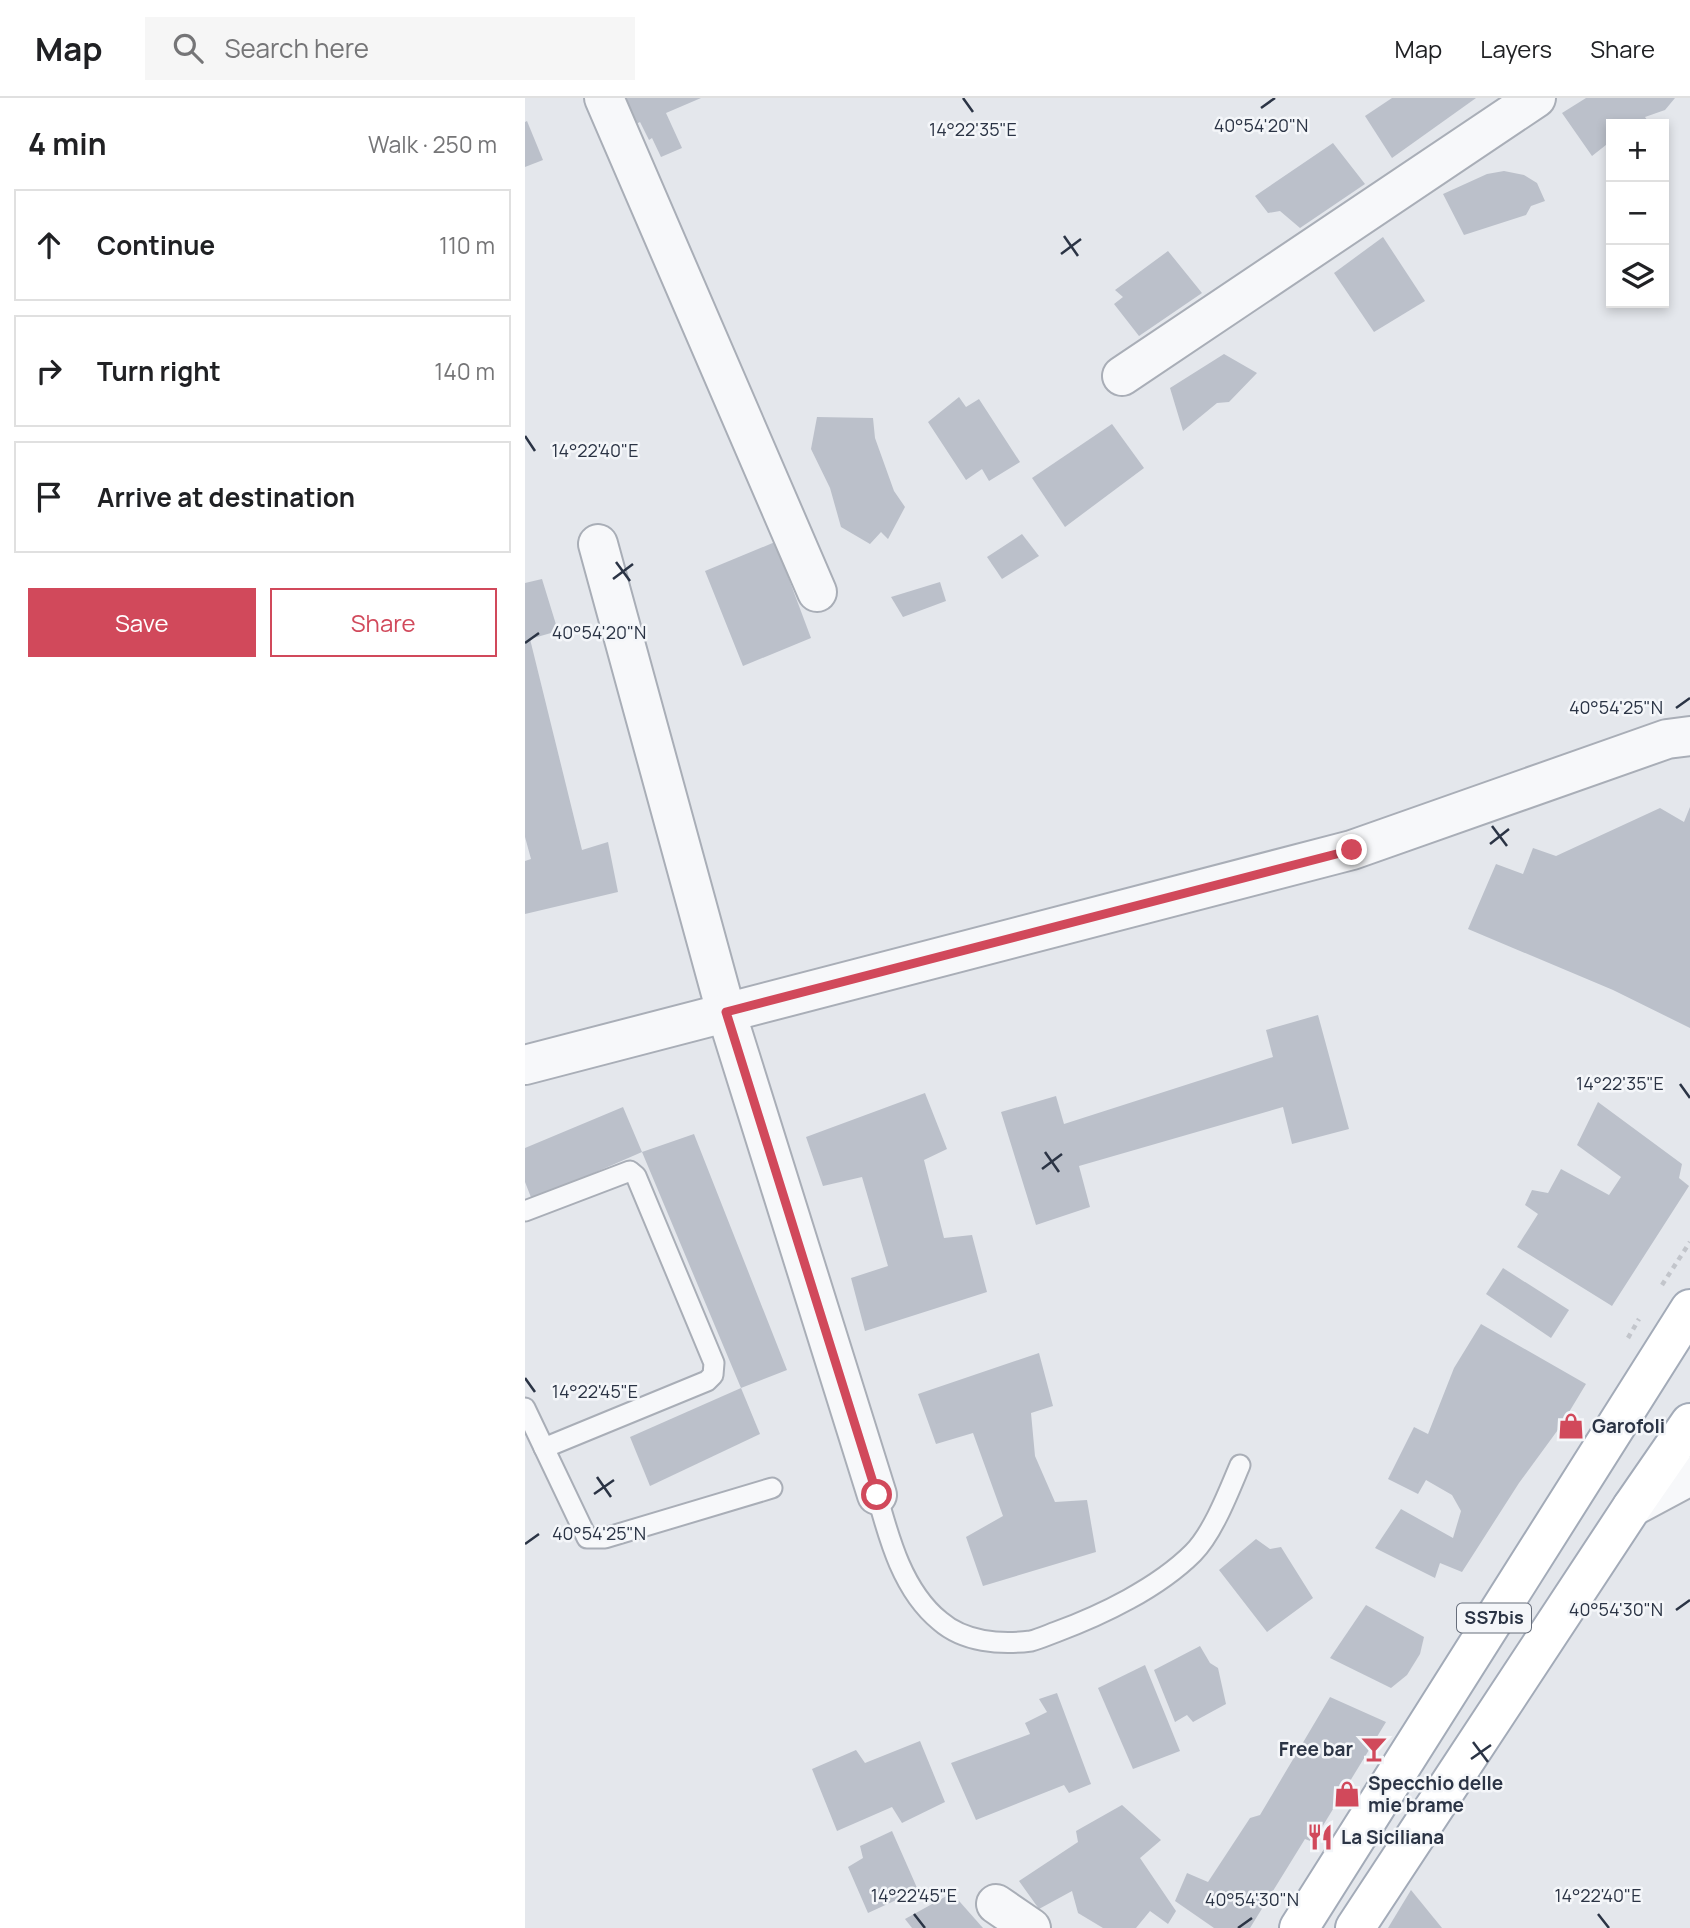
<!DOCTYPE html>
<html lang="en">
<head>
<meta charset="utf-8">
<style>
	:root { --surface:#fff; --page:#f6f6f6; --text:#202124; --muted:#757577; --line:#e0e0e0; --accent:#d1495b }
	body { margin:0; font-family:Manrope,sans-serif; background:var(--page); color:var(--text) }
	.controls { position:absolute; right:21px; top:21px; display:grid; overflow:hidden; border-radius:0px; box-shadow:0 4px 10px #0003 }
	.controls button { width:63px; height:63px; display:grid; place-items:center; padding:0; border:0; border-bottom:2px solid var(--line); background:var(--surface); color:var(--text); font:35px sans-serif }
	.stop { position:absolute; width:21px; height:21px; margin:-16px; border:5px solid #d1495b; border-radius:50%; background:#fff }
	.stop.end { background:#d1495b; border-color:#fff; box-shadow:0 2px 7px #0008 }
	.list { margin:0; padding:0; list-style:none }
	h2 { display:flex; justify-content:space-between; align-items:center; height:91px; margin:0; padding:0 28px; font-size:30px }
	h2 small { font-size:23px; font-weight:400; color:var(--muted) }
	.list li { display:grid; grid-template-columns:46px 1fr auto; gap:21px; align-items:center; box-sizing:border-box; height:112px; margin:0 14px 14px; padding:0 14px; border:2px solid var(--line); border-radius:0px }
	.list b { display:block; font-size:26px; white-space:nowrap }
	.list em { font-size:23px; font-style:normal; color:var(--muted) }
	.actions { display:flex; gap:14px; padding:21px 28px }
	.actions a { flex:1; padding:16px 0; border:2px solid var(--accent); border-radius:0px; text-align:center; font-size:24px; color:var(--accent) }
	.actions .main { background:var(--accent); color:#fff }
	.icon { flex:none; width:38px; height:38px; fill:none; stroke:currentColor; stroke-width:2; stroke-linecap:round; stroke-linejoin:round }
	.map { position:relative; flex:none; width:1165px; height:1830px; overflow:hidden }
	header { display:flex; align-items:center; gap:42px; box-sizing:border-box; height:98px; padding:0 35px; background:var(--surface); border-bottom:2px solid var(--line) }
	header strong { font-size:33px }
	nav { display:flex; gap:38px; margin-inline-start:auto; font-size:24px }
	.search { width:490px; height:63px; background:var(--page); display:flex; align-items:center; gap:18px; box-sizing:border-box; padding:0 24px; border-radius:0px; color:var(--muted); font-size:26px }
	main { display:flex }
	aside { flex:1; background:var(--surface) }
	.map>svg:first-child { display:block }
	.building { fill:#bbc0ca }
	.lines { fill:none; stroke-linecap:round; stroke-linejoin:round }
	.service-casing { stroke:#a9aeb7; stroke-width:23 }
	.minor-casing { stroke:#a9aeb7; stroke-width:42 }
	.primary-casing { stroke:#a3abb8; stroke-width:42 }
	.path { stroke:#c2c5cb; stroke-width:4.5; stroke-dasharray:5 5; stroke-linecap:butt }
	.service { stroke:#f7f8fa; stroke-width:19 }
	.minor { stroke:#f7f8fa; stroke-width:38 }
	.primary { stroke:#fff; stroke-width:38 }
	.route { stroke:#d1495b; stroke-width:9 }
	.ticks { fill:none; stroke:#2b3445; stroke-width:2.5 }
	.labels { text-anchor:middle; stroke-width:5; stroke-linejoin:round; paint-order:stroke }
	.shield { fill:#f4f6f9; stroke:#676e7b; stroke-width:2 }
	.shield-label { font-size:18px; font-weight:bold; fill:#2b3445 }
	.poi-label { font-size:19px; font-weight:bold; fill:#2b3445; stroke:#f4f6f9; text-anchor:start }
	.ticks-label { font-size:18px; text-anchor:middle; fill:#2b3445; stroke:#f4f6f9; stroke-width:5; stroke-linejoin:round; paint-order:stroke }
</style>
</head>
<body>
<header>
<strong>Map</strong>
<div class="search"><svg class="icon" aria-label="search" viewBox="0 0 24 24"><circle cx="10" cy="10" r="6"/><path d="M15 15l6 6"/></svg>Search here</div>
<nav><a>Map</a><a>Layers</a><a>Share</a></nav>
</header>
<main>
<aside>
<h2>4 min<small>Walk · 250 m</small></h2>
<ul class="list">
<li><svg class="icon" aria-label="ahead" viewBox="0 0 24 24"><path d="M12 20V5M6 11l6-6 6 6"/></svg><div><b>Continue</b></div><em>110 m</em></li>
<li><svg class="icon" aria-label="right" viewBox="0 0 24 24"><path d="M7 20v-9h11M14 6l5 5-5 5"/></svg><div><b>Turn right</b></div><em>140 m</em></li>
<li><svg class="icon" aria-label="arrive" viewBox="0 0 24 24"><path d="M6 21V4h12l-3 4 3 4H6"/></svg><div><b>Arrive at destination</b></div></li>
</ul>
<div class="actions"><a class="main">Save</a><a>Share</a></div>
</aside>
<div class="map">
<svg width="1165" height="1830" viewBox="0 0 1165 1830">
	<rect width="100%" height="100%" fill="#e4e7ec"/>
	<g class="building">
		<path d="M99,0H176L141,15L157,50L136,59L127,40L124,42L115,24L111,26Z"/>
		<path d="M867,0H951L867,60L840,18Z"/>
		<path d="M1061,0H1150L1140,12L1120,19L1125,26H1086V43L1067,58L1037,15Z"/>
		<path d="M2,23L18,62L0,69V24Z"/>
		<path d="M808,45L840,86L775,130L755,113L743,115L730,98Z"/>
		<path d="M979,73L999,77L1012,85L1020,103L1006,108L1001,117L939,137L918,96L962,76Z"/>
		<path d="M858,139L900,203L849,234L809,175Z"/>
		<path d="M643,153L677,195L614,238L589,206L598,199L590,192Z"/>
		<path d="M699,256L732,275L704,304L692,305L658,333L645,290Z"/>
		<path d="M434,299L441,309L454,301L495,364L464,383L457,371L441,382L403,324Z"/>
		<path d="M292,319L348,320L350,340L369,393L380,409L363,441L356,434L345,446L316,429L305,390L286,351Z"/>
		<path d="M587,326L619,370L540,429L507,380Z"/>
		<path d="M497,436L514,458L477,481L462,459Z"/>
		<path d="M250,444L286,540L218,568L180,473Z"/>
		<path d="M17,481L33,533L5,541L57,752L83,744L93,794L0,816V763L6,761L0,739V485Z"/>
		<path d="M415,484L421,503L378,519L366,499Z"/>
		<path d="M1165,709V930L1088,892L943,831L971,766L998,776L1008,750L1031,758L1135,710L1159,724Z"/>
		<path d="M793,917L824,1031L767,1046L758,1009L554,1068L565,1109L511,1127L476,1014L531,998L539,1026L748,959L741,932Z"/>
		<path d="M400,995L422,1051L399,1062L419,1140L447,1137L462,1194L340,1233L326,1180L363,1168L337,1079L298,1088L281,1039Z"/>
		<path d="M1073,1004L1157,1066L1154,1080L1164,1088L1087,1208L992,1149L1013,1116L1000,1107L1007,1092L1023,1095L1036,1071L1084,1097L1096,1079L1052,1047Z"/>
		<path d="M98,1009L117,1054L169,1036L262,1272L216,1290L117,1054L7,1102L0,1084V1050Z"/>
		<path d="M978,1170L1044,1212L1026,1240L961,1196Z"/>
		<path d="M956,1226L1061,1286L1035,1329L994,1385L937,1474L915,1465L910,1480L850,1450L876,1411L928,1440L936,1413L927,1397L901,1382L893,1396L863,1381L889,1329L903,1336L929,1270Z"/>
		<path d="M514,1255L528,1308L506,1315L510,1358L530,1404L562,1402L571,1454L458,1488L441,1439L478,1418L448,1335L411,1346L393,1296Z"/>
		<path d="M216,1290L235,1336L125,1388L105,1339Z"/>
		<path d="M731,1441L745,1451L756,1449L788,1500L742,1534L694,1472Z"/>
		<path d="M841,1507L899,1539L895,1556L882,1577L866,1590L805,1560Z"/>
		<path d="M675,1548L685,1565L693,1570L701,1606L668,1624L662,1617L650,1624L629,1572Z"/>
		<path d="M620,1567L655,1653L608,1671L573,1590Z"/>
		<path d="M532,1595L566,1686L544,1695L539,1687L451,1722L426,1665L505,1636L500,1625L522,1614L514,1601Z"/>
		<path d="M805,1599L861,1624L788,1744L780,1741L725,1830H689L650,1803L662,1775L683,1784L725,1720L735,1717Z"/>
		<path d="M395,1643L420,1704L377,1725L367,1709L312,1733L287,1671L331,1652L340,1665Z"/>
		<path d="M597,1707L636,1742L615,1760L651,1813L643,1826L625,1813L611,1830H578L553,1815L547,1793L514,1811L494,1783L553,1744L551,1733Z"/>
		<path d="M367,1733L393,1792L343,1815L323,1769L338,1760L335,1748Z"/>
		<path d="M886,1792L917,1830H863Z"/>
		<path d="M427,1795L458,1830H387L380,1821Z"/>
	</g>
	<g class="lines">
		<g class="service-casing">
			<g id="service">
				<path d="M0,1113L105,1073L111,1078L189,1265L188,1277L182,1283L19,1350"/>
				<path d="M0,1310L62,1440H80L247,1390"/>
				<path d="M352,1397C364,1441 378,1493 415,1523C439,1544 475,1547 506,1543C514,1541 523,1537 531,1534C577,1517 633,1490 668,1455C688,1435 704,1393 715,1367"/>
			</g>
		</g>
		<g class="minor-casing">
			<g id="minor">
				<path d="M79,0L292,494"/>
				<path d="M597,278L1011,0"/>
				<path d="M73,446L201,914L352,1397"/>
				<path d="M0,967L827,752L1142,641L1165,638"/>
				<path d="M1107,1409L1165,1378"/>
				<path d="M471,1806L506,1830"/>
			</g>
		</g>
		<g class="primary-casing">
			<g id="primary">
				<path d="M774,1830L1165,1211"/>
				<path d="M830,1830L1107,1409L1165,1325"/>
			</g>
		</g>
		<g class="path">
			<path d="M1137,1187L1165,1144"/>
			<path d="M1103,1240L1114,1221"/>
		</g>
		<use href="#service" class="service"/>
		<use href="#minor" class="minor"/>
		<use href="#primary" class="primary"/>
	</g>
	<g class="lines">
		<path class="route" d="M352,1397L201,914L827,752"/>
	</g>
	<path class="ticks" d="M438,0L448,14M736,10L750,0M539,138L553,158M536,156L556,141M0,338L10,353M91,464L105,483M88,481L108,466M0,545L14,535M1151,610L1165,600M967,728L982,748M965,746L984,731M1155,986L1165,1000M520,1054L534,1074M517,1071L537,1056M0,1280L10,1294M72,1379L86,1399M69,1396L89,1382M0,1446L14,1436M1151,1512L1165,1502M948,1644L963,1664M946,1661L966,1647M389,1816L400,1830M1073,1816L1084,1830M713,1830L727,1820"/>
	<defs>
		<g id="shop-bare" transform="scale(2.1)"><path d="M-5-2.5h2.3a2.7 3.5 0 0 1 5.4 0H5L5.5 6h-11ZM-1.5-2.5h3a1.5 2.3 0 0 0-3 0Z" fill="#d1495b" stroke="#f4f6f9" stroke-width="2.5" paint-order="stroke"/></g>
		<g id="bar-bare" transform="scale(2.1)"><path d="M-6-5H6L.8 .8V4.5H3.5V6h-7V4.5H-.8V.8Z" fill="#d1495b" stroke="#f4f6f9" stroke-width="2.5" paint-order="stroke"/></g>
		<g id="restaurant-bare" transform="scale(2.1)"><path d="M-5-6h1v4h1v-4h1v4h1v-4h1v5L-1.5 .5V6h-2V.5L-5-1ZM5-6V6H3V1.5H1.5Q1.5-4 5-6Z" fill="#d1495b" stroke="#f4f6f9" stroke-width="2.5" paint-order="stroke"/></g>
	</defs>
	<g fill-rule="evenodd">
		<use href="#shop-bare" x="1046" y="1328"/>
		<use href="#bar-bare" x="849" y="1651"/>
		<use href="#shop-bare" x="822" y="1696"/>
		<use href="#restaurant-bare" x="795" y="1739"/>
	</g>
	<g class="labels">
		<rect class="shield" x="932" y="1505.5" width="74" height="29" rx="5"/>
		<g class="shield-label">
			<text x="969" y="1526">SS7bis</text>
		</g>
		<g class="poi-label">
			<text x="1067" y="1335">Garofoli</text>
			<text x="828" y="1658" text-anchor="end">Free bar</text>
			<text x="843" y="1692">Specchio delle<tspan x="843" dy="22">mie brame</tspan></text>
			<text x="816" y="1746">La Siciliana</text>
		</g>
	</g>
	<g class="ticks-label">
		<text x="736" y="34">40°54'20"N</text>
		<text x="448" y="38">14°22'35"E</text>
		<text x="70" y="359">14°22'40"E</text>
		<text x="74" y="541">40°54'20"N</text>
		<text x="1091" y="616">40°54'25"N</text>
		<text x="1095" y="992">14°22'35"E</text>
		<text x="70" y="1300">14°22'45"E</text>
		<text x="74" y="1442">40°54'25"N</text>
		<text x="1091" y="1518">40°54'30"N</text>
		<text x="389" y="1804">14°22'45"E</text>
		<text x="1073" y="1804">14°22'40"E</text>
		<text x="727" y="1808">40°54'30"N</text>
	</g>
</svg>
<div class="controls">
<button>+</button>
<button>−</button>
<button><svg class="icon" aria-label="layers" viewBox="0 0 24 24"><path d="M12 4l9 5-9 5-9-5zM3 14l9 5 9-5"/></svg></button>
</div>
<div class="stop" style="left:352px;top:1397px"></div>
<div class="stop end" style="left:827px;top:752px"></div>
</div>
</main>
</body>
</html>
